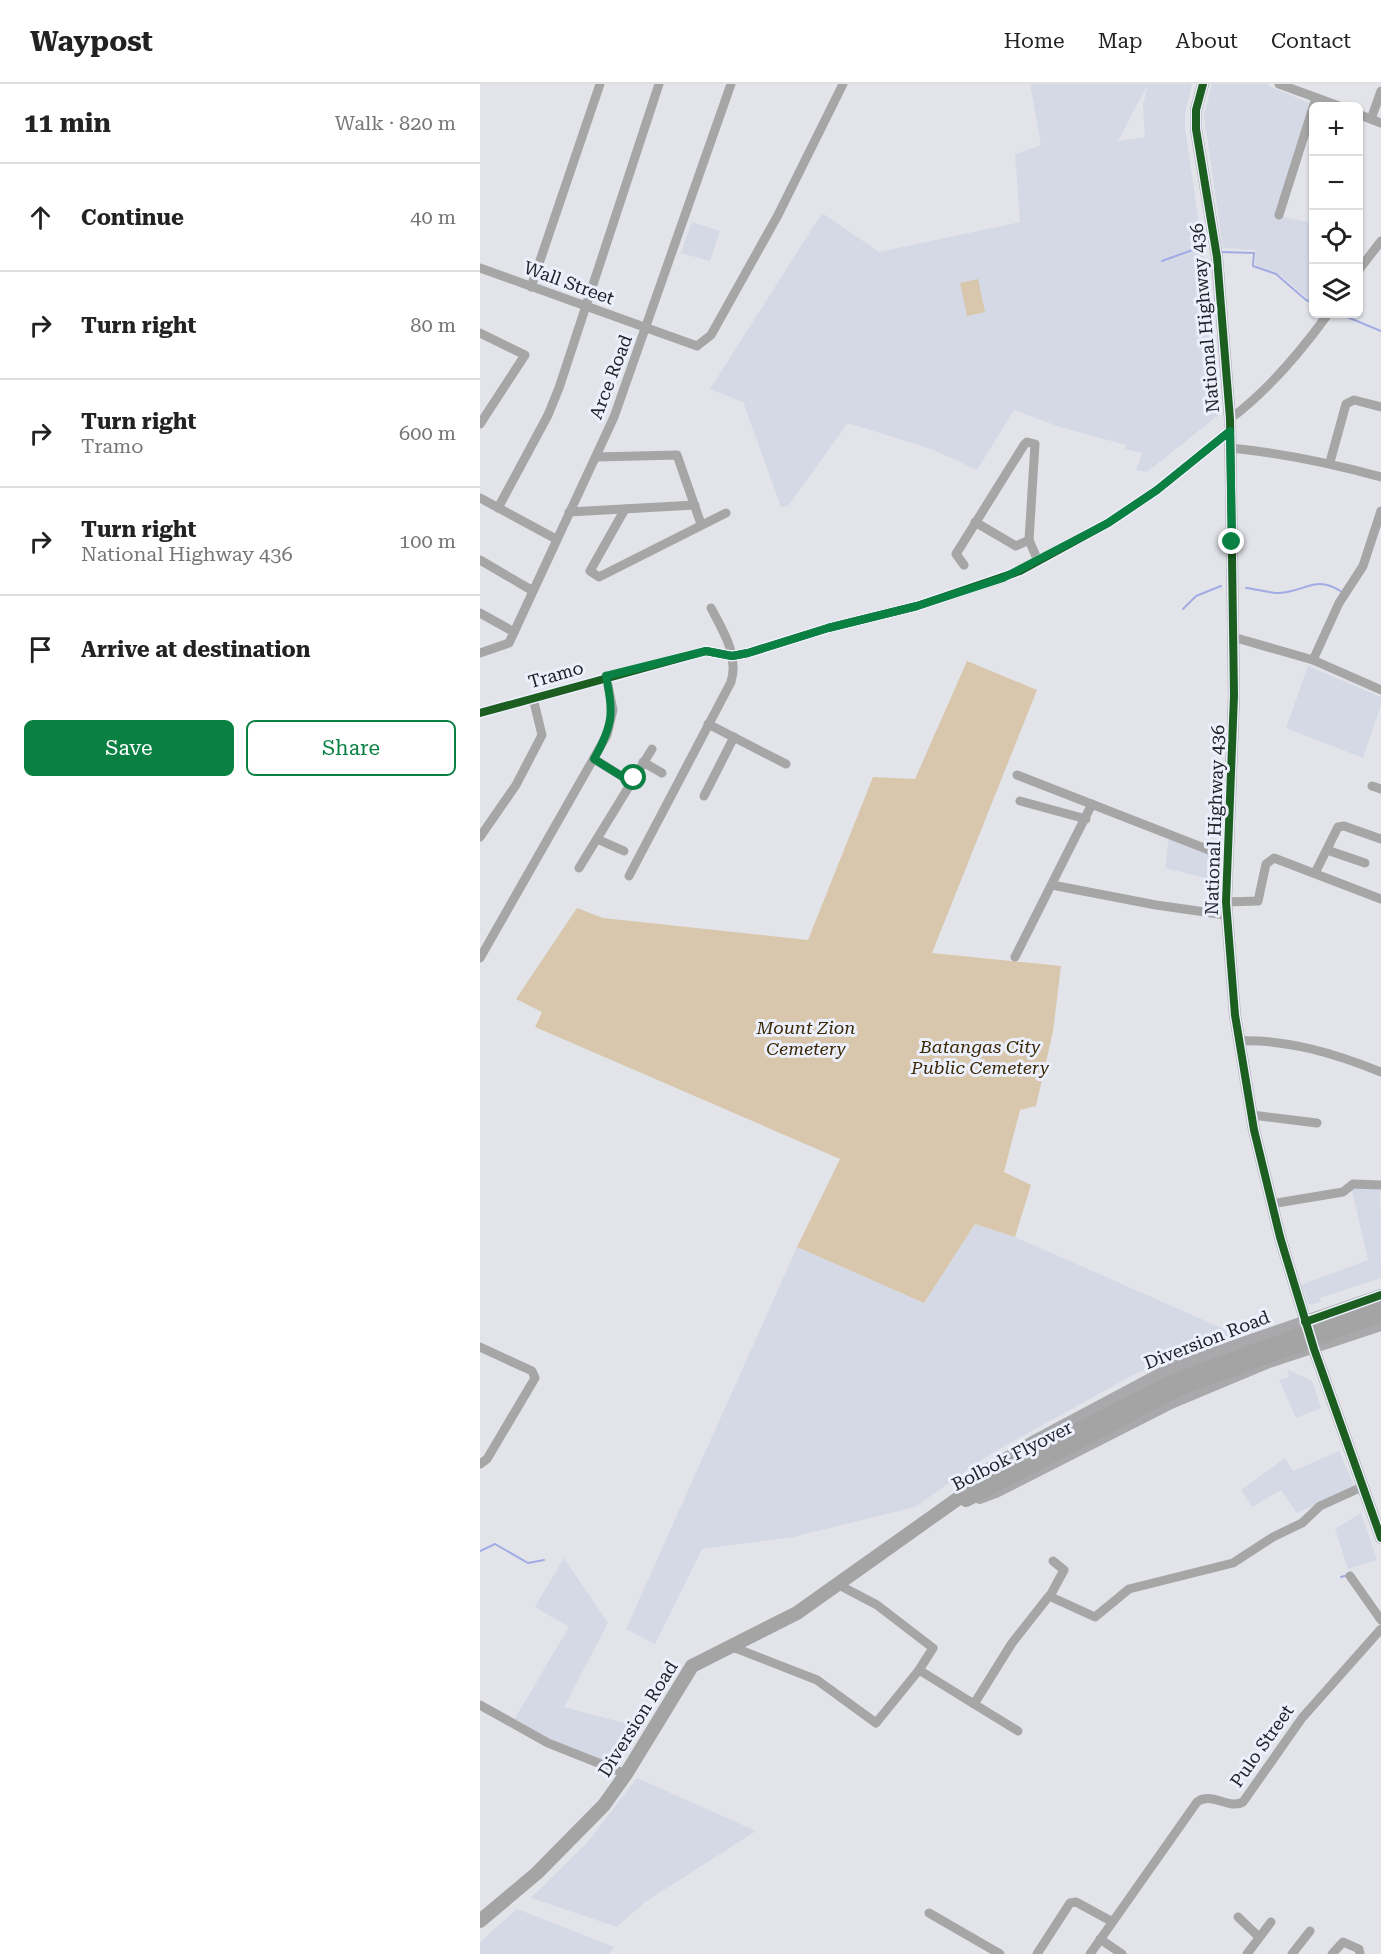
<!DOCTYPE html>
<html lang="en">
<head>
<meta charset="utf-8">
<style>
	:root { --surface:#fff; --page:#f2f2f2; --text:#222; --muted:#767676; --line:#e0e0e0; --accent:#0b8043 }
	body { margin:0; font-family:"Roboto Serif",serif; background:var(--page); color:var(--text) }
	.controls { position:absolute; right:18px; top:18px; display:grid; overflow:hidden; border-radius:9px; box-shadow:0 2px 4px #0004 }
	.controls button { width:54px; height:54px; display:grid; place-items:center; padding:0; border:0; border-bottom:2px solid var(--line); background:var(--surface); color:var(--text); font:30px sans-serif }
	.stop { position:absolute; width:18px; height:18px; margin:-14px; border:4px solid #0b8043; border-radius:50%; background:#fff }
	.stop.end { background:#0b8043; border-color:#fff; box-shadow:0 2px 6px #0008 }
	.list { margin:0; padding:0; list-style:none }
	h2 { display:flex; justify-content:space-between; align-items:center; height:78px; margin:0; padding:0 24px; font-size:26px }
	h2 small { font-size:20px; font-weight:400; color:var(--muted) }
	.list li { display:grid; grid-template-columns:39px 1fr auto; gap:18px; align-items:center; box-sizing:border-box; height:108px; padding:0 24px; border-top:2px solid var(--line) }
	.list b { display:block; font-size:22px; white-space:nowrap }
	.list p { margin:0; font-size:20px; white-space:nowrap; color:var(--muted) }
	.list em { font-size:20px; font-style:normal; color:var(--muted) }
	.actions { display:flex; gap:12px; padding:18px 24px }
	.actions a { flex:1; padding:14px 0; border:2px solid var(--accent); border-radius:9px; text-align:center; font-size:21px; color:var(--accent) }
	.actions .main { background:var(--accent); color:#fff }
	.icon { flex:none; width:33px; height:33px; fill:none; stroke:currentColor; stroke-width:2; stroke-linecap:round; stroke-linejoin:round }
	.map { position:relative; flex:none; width:901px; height:1870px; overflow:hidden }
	header { display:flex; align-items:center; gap:36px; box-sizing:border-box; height:84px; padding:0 30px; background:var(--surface); border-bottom:2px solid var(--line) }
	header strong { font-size:28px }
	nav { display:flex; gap:33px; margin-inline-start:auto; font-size:21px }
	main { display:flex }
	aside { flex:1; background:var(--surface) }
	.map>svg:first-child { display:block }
	.built { fill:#d5d9e6; fill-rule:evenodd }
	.green { fill:#d8c7ac }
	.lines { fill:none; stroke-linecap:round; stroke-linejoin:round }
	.stream { stroke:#a2abe3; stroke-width:2 }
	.minor { stroke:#a6a6a6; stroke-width:9 }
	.major { stroke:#a9a8aa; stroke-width:12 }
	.highway { stroke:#a4a4a5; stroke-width:14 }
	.highway-bridge { stroke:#a4a4a5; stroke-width:14 }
	.cycleway-casing { stroke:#eceffc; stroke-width:11 }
	.cycleway { stroke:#1b5e20; stroke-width:8 }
	.route { stroke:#0b8043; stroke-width:8 }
	.labels { text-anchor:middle; stroke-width:6; stroke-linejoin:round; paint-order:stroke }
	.street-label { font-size:18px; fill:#212227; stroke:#eceffc }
	.park-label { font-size:18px; font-style:italic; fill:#3b2803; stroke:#eceffc }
</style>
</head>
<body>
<header>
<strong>Waypost</strong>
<nav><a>Home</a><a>Map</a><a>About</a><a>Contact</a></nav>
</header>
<main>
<aside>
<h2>11 min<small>Walk · 820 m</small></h2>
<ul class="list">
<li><svg class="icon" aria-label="ahead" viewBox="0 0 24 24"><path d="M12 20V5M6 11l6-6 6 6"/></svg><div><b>Continue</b></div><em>40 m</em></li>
<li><svg class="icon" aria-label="right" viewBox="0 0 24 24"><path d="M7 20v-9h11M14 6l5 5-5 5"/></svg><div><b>Turn right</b></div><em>80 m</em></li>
<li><svg class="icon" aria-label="right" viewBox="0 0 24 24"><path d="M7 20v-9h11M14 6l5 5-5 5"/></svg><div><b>Turn right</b><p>Tramo</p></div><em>600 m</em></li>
<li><svg class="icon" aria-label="right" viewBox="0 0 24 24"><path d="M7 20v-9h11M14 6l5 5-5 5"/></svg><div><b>Turn right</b><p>National Highway 436</p></div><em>100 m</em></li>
<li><svg class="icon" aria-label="arrive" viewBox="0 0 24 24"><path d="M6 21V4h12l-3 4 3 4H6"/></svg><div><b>Arrive at destination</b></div></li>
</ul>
<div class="actions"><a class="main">Save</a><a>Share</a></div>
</aside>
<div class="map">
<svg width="901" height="1870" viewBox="0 0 901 1870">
	<rect width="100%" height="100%" fill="#e2e4ea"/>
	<g class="built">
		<path d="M550,0H712L705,30V44L735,248L741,329L667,388L656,386L662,369L645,365L646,361L577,342L534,326L497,386L451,365L368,339L308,422L301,423L263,318L230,305L342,129L399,168L540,138L535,70L561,61ZM667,2L663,22L665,53L638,57Z"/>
		<path d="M732,0H789V2L832,20L798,132L833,139L834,214L830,217L802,192L776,181L775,166L743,164L724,32Z"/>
		<path d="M212,138L240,147L230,177L201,169Z"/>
		<path d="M828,582L901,613V621L883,674L806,644Z"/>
		<path d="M689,752L731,769L730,795L685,784Z"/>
		<path d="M875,1103L900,1105L901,1194L840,1214L841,1218L829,1221L821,1201L888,1176L872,1107Z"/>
		<path d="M495,1140L535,1153L760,1252L697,1270L653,1291L512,1369L435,1423L313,1453L222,1465L175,1560L146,1545L317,1163L444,1219Z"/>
		<path d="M807,1285L832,1297L841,1324L816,1334L799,1296L809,1293Z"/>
		<path d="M859,1367L875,1403L817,1429L801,1406L772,1423L761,1406L805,1374L813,1387Z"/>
		<path d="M881,1429L897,1476L868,1485L855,1445Z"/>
		<path d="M84,1474L128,1539L84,1623L155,1642L130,1680L69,1656L34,1636L89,1543L55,1523Z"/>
		<path d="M157,1694L276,1747L165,1818L137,1843L51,1814L107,1759Z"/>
		<path d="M37,1825L134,1863L129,1870H0V1858Z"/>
	</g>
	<g class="green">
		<path d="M498,195L505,228L487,232L480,199Z"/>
		<path d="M487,577L557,606L452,869L581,882L573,947L556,1022L540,1026L524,1088L551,1101L535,1153L495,1140L444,1219L317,1163L360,1075L55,943L62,928L36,915L97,824L123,834L328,856L393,693L435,695Z"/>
	</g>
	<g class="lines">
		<g class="stream">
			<path d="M740,168L774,169L773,182L796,190L826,216L834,219"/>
			<path d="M682,177L718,164"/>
			<path d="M860,230L901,247"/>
			<path d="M766,504C776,505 789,509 799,509C826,508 834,490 862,508"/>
			<path d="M703,525L716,512L741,502"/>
			<path d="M0,1467L15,1460L48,1479L64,1476"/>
			<path d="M861,1493L868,1491"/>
		</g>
		<g class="minor">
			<path d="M799,0L859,22"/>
			<path d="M878,30L901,39"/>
			<path d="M891,35L901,7"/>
			<path d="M799,131L836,14"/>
			<path d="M0,184L217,262L231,251L298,131L363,0"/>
			<path d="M878,187L901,157"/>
			<path d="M51,203L120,0"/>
			<path d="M0,249L45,271L0,340"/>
			<path d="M750,335C786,308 822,266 848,230"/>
			<path d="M750,364C802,369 851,379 901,393"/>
			<path d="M116,373L197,371L221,440"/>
			<path d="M850,378L866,320L874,316L901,323"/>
			<path d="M0,414L76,455"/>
			<path d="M18,424L68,331L79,304L179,0"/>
			<path d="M145,425L110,487L119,493L246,429"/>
			<path d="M89,428L215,421"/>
			<path d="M549,456L558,477"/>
			<path d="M0,476L53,507"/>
			<path d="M484,481L476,470L544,361L547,358L555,360L549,456L536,462L495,438"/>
			<path d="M0,529L34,548"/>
			<path d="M753,553L833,576L901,606"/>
			<path d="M0,569L29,559L134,333L251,0"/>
			<path d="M833,576L859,519L883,482L901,427"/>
			<path d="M0,629L226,567L252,572L268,569L348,544L437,522L540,487L628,439L677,406L750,347"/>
			<path d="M228,640L306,680"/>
			<path d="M114,675L151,698"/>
			<path d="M163,678L182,689"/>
			<path d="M537,691L747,773"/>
			<path d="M892,702L901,705"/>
			<path d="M224,712L254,653"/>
			<path d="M540,717L606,735"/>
			<path d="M0,753L36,701L62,651L53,614"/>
			<path d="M117,755L144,767"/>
			<path d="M847,766L885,779"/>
			<path d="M99,784L172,665"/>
			<path d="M835,789L858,743L864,742L901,755"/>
			<path d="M149,792L251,598C259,571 243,547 231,524"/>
			<path d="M572,801L676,821L746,831"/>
			<path d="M746,818L778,817L786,780L794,774L901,815"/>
			<path d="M535,873L612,720"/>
			<path d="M0,874L127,651L133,626L126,592"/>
			<path d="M759,957C808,955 856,970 901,988"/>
			<path d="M772,1031L837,1039"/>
			<path d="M791,1120L863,1108L873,1100L901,1101"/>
			<path d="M0,1263L52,1287L55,1294L7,1375L0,1380"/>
			<path d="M870,1492L901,1536"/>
			<path d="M359,1501L397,1521L453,1564L439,1586"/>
			<path d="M570,1512L584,1486L573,1477"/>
			<path d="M250,1562L337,1596L396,1639L439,1586L494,1620L532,1559L569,1512L615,1533L649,1505L753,1479L793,1453L822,1439L840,1422L882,1403"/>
			<path d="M494,1620L538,1647"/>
			<path d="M0,1621L68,1659L146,1690"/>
			<path d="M449,1829L520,1870"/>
			<path d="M758,1833L779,1853"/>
			<path d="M620,1855L642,1870"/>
			<path d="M557,1870L590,1819L596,1818L631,1837"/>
			<path d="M610,1870L717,1718C731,1707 749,1726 763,1718L822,1634L901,1545"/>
			<path d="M767,1870L791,1838"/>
			<path d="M812,1870L830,1847"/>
			<path d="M852,1870L863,1858L879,1865L880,1870"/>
		</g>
		<g class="major">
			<path d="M723,0L716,26V45L737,173L750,335L754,611L746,818L755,931L774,1046L800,1153L834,1265L901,1454"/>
			<path d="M491,1400L505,1387L556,1356L691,1284L901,1211"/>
			<path d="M500,1414L516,1408L691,1319L789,1278L901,1241"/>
		</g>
		<g class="highway">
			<path d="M486,1416L560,1378"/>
			<path d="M0,1837L57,1789L124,1721L146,1690L212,1582L317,1529L507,1394L555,1368"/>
		</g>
		<g class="highway-bridge">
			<path d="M555,1368L695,1296L901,1221"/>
			<path d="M560,1378L699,1305L901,1231"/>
		</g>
		<g class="cycleway-casing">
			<g id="cycleway">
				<path d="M723,0L716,26V45L737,173L750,335L754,611L746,818L755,931L774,1046L800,1153L834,1265L901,1454"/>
				<path d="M0,629L226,567L252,572L268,569L348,544L437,522L540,487L628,439L677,406L750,347"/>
				<path d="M825,1238L901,1211"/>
			</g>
		</g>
		<use href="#cycleway" class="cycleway"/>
	</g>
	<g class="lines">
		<path class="route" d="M154,694L151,698L114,675C133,641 134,629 126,592L226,567L252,572L268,569L348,544L437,522L523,494L628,439L677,406L750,347L752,458"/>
	</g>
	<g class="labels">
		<g class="street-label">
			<text transform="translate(89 199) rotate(20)" y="6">Wall Street</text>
			<text transform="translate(725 234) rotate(-95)" y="6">National Highway 436</text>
			<text transform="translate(131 293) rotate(-69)" y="6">Arce Road</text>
			<text transform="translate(76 591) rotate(-16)" y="6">Tramo</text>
			<text transform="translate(735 736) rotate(-88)" y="6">National Highway 436</text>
			<text transform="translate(727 1256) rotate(-21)" y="6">Diversion Road</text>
			<text transform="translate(532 1372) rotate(-27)" y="6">Bolbok Flyover</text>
			<text transform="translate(158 1635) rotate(-58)" y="6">Diversion Road</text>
			<text transform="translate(782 1662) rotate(-55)" y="6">Pulo Street</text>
		</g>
		<g class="park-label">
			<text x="326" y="950">Mount Zion<tspan x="326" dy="21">Cemetery</tspan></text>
			<text x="500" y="969">Batangas City<tspan x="500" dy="21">Public Cemetery</tspan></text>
		</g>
	</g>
</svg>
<div class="controls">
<button>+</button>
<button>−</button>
<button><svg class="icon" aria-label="locate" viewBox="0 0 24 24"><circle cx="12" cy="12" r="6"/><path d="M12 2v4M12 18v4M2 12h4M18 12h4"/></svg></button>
<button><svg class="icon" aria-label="layers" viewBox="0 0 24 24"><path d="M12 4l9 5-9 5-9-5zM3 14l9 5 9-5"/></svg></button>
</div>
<div class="stop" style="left:154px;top:694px"></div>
<div class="stop end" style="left:752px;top:458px"></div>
</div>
</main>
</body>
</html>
